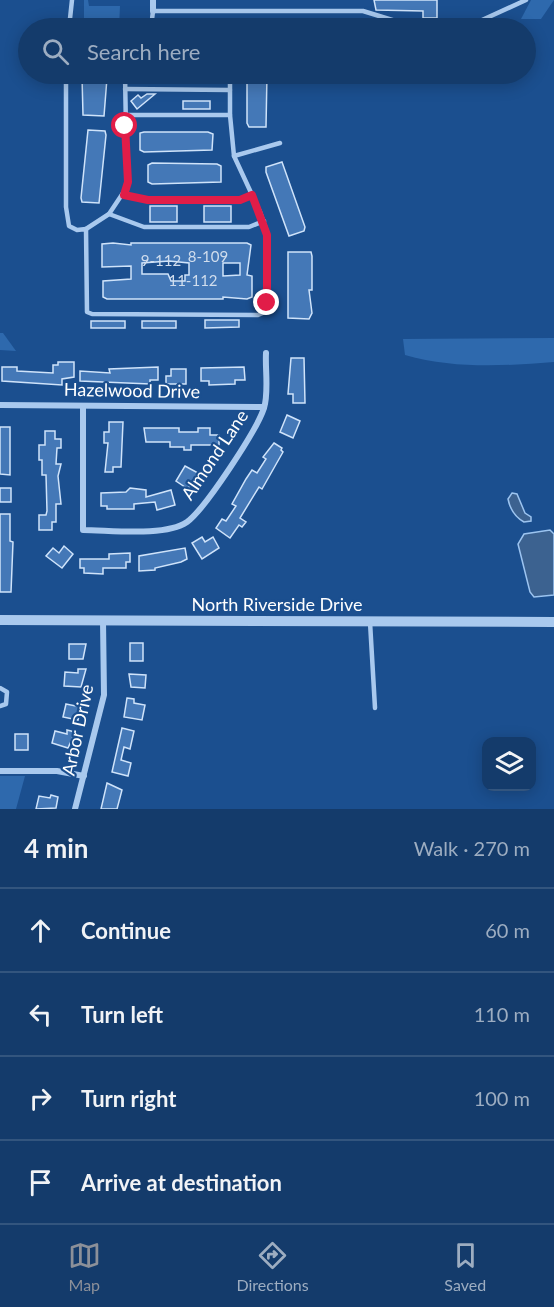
<!DOCTYPE html>
<html lang="en">
<head>
<meta charset="utf-8">
<style>
	:root { --surface:#143b6b; --page:#1d4271; --text:#f1f3f6; --muted:#9dadc1; --line:#33557e; --accent:#8c9099 }
	body { margin:0; font-family:Lato,sans-serif; background:var(--page); color:var(--text) }
	.controls { position:absolute; right:18px; bottom:18px; display:grid; overflow:hidden; border-radius:12px; box-shadow:0 3px 15px #0003 }
	.controls button { width:54px; height:54px; display:grid; place-items:center; padding:0; border:0; border-bottom:2px solid var(--line); background:var(--surface); color:var(--text); font:30px sans-serif }
	.stop { position:absolute; width:18px; height:18px; margin:-14px; border:4px solid #e11d48; border-radius:50%; background:#fff }
	.stop.end { background:#e11d48; border-color:#fff; box-shadow:0 2px 6px #0008 }
	.list { margin:0; padding:0; list-style:none }
	h2 { display:flex; justify-content:space-between; align-items:center; height:78px; margin:0; padding:0 24px; font-size:26px }
	h2 small { font-size:20px; font-weight:400; color:var(--muted) }
	.list li { display:grid; grid-template-columns:39px 1fr auto; gap:18px; align-items:center; box-sizing:border-box; height:84px; padding:0 24px; border-top:2px solid var(--line) }
	.list b { display:block; font-size:22px; white-space:nowrap }
	.list em { font-size:20px; font-style:normal; color:var(--muted) }
	.icon { flex:none; width:33px; height:33px; fill:none; stroke:currentColor; stroke-width:2; stroke-linecap:round; stroke-linejoin:round }
	.map { position:relative; flex:none; width:554px; height:809px; overflow:hidden }
	.search { position:absolute; background:var(--surface); box-shadow:0 3px 15px #0003; left:18px; right:18px; top:18px; height:66px; display:flex; align-items:center; gap:15px; box-sizing:border-box; padding:0 21px; border-radius:33px; color:var(--muted); font-size:22px }
	.sheet { height:414px; background:var(--surface) }
	nav { display:flex; justify-content:space-around; align-items:center; box-sizing:border-box; height:84px; border-top:2px solid var(--line); background:var(--surface); font-size:16px; color:var(--muted) }
	nav a { display:grid; justify-items:center; gap:3px }
	nav .on { color:var(--accent) }
	.map>svg:first-child { display:block }
	.green { fill:#2e69ad }
	.water { fill:#3c6290; stroke:#9cc4f0; stroke-width:1.5 }
	.building { fill:#4478b7; stroke:#cfe3fa; stroke-width:1.5; fill-rule:evenodd }
	.lines { fill:none; stroke-linecap:round; stroke-linejoin:round }
	.service { stroke:#a9c9ee; stroke-width:4.5 }
	.minor { stroke:#a9c9ee; stroke-width:6 }
	.tertiary { stroke:#a9c9ee; stroke-width:10 }
	.route { stroke:#e11d48; stroke-width:8 }
	.labels { text-anchor:middle; stroke-width:4.5; stroke-linejoin:round; paint-order:stroke }
	.number-label { font-size:15px; fill:#d0dded }
	.street-label { font-size:18px; fill:#fff; stroke:#1b4f8f }
</style>
</head>
<body>
<div class="map">
<svg width="554" height="809" viewBox="0 0 554 809">
	<rect width="100%" height="100%" fill="#1b4f8f"/>
	<g class="green">
		<path d="M84,0H88L89,6H120L119,28H84Z"/>
		<path d="M531,0H554L541,19H521Z"/>
		<path d="M0,333H3L16,351L0,350Z"/>
		<path d="M554,338V362C504,366 454,369 405,355L403,339Z"/>
		<path d="M0,776H25L16,809H0Z"/>
	</g>
	<g class="water">
		<path d="M350,74H473L468,79Z"/>
		<path d="M512,493L517,494L525,513L531,517V521L524,522C515,517 510,509 508,499Z"/>
		<path d="M550,530L554,534V595L534,597L530,592L518,544L524,534Z"/>
	</g>
	<g class="building">
		<path d="M374,0H437V18H423V11L376,10Z"/>
		<path d="M84,74H105L107,78L104,116L83,115L82,77Z"/>
		<path d="M247,74H267L266,127H249L247,123Z"/>
		<path d="M147,94H155L137,109L131,101L138,95L141,98Z"/>
		<rect x="183" y="101" width="27" height="8"/>
		<path d="M88,130L105,131L106,135L99,203L82,202L81,198Z"/>
		<path d="M144,132H208L213,134L212,150L144,152L140,150V133Z"/>
		<path d="M282,162L305,227L304,231L289,236L266,172V167Z"/>
		<path d="M152,163L217,164L221,166V182L152,184L148,182V165Z"/>
		<rect x="150" y="206" width="27" height="16"/>
		<rect x="204" y="206" width="27" height="16"/>
		<path d="M113,243L131,245V243H247L251,245L247,275L252,276V297L247,299L223,297V299H107L103,297V281L131,279V266L102,267V244ZM169,261L189,263V275H185V281H171L168,274H142V263ZM223,263H240V275L223,276Z"/>
		<path d="M288,252H311L312,256V290H309L312,313L309,319L288,318Z"/>
		<path d="M205,320H239V327L205,328Z"/>
		<rect x="91" y="321" width="34" height="7"/>
		<rect x="142" y="321" width="34" height="7"/>
		<path d="M291,358H304L305,403H293V394H288Z"/>
		<path d="M58,362H74V377L62,379V385L2,381V367H17V371L53,373V365H58Z"/>
		<path d="M158,367V380H150V384L80,381V371L110,373L109,369Z"/>
		<path d="M244,367L245,380H235V384L209,385V381H201V368Z"/>
		<path d="M171,369H186V384H166V376H171Z"/>
		<path d="M287,415L300,421L293,438L280,432Z"/>
		<path d="M109,422H123L121,467H113V472H105L108,443H104V432H109Z"/>
		<path d="M0,427H10V475L0,474Z"/>
		<path d="M144,428H179V432H198V428H210V435H219V445H191V450H184V447H170V442H146Z"/>
		<path d="M45,431H55V439H61V448H57L56,464H61L58,476L61,504H56V522H52V530H39V515H46L47,511L46,475H42V460H39V445H45Z"/>
		<path d="M274,443L282,448L281,450L283,452L262,489L259,487L240,518L246,522L242,527L239,525L230,538L216,528L222,519L226,521L236,506L232,504L246,479L252,470L257,473L266,459L263,457Z"/>
		<path d="M185,466L198,473L188,489L176,481Z"/>
		<rect x="0" y="488" width="11" height="14"/>
		<path d="M130,488L146,490V497L171,490L175,505L157,510L155,502L134,504V509H107V506H101V493L126,492Z"/>
		<path d="M0,514H10V541L13,542L11,592H0Z"/>
		<path d="M202,537L205,542L213,537L219,548L202,559L192,543Z"/>
		<path d="M64,546L73,554L62,568L46,556L53,548L59,553Z"/>
		<path d="M185,548L187,559L181,562L155,568V570L139,571V556Z"/>
		<path d="M130,553V562H126V568H103V574L84,573V568H80V559H109V554Z"/>
		<rect x="130" y="643" width="13" height="18"/>
		<path d="M69,644H86L83,659H69Z"/>
		<path d="M78,669H86L81,687L64,686L65,672L78,673Z"/>
		<path d="M129,674L146,675L145,688L131,687Z"/>
		<path d="M127,698L134,699V703L145,705L142,720L124,717Z"/>
		<path d="M66,704L81,707L78,720L63,717Z"/>
		<path d="M122,728L134,731L130,749L124,747L121,760L131,763L128,776L112,772Z"/>
		<path d="M67,730L75,732L68,748L52,743L55,731L67,734Z"/>
		<rect x="15" y="734" width="13" height="16"/>
		<path d="M107,783L122,790L117,809H101Z"/>
		<path d="M51,795L58,797L56,808L36,809L39,796L50,798Z"/>
	</g>
	<g class="lines">
		<g class="service">
			<path d="M69,28L72,0"/>
			<path d="M151,28L153,11H363L415,27L469,26L526,0"/>
			<path d="M66,74V207L69,226L77,230L86,229L87,312L92,314L258,315L265,312L267,232L260,212L234,156L230,115H125"/>
			<path d="M125,89L230,90"/>
			<path d="M230,115V74"/>
			<path d="M234,156L280,143"/>
			<path d="M124,195C151,202 227,206 252,195"/>
			<path d="M109,214L144,227H249L264,221"/>
			<path d="M86,229L109,214L127,187L125,74"/>
			<path d="M370,622L375,708"/>
			<path d="M0,688L7,692L6,704L0,706"/>
		</g>
		<g class="minor">
			<path d="M153,0V11"/>
			<path d="M0,405L264,407"/>
			<path d="M83,406V530C110,530 165,537 187,522C205,509 257,430 264,408C269,392 265,370 266,353"/>
			<path d="M0,771H57L84,776"/>
			<path d="M75,809L104,695L103,621"/>
		</g>
		<path class="tertiary" d="M0,620L554,622"/>
	</g>
	<g class="lines">
		<path class="route" d="M125,126L128,182L124,195L148,200H240L252,195L267,235V303"/>
	</g>
	<g class="labels">
		<g class="number-label">
			<text x="208" y="262">8-109</text>
			<text x="161" y="266">9-112</text>
			<text x="193" y="286">11-112</text>
		</g>
		<g class="street-label">
			<text transform="translate(132 391) rotate(1)" y="6">Hazelwood Drive</text>
			<text transform="translate(215 455) rotate(-56)" y="6">Almond Lane</text>
			<text x="277" y="611">North Riverside Drive</text>
			<text transform="translate(78 730) rotate(-78)" y="6">Arbor Drive</text>
		</g>
	</g>
</svg>
<div class="controls">
<button><svg class="icon" aria-label="layers" viewBox="0 0 24 24"><path d="M12 4l9 5-9 5-9-5zM3 14l9 5 9-5"/></svg></button>
</div>
<div class="stop" style="left:125px;top:126px"></div>
<div class="stop end" style="left:267px;top:303px"></div>
<div class="search"><svg class="icon" aria-label="search" viewBox="0 0 24 24"><circle cx="10" cy="10" r="6"/><path d="M15 15l6 6"/></svg>Search here</div>
</div>
<section class="sheet">
<h2>4 min<small>Walk · 270 m</small></h2>
<ul class="list">
<li><svg class="icon" aria-label="ahead" viewBox="0 0 24 24"><path d="M12 20V5M6 11l6-6 6 6"/></svg><div><b>Continue</b></div><em>60 m</em></li>
<li><svg class="icon" aria-label="left" viewBox="0 0 24 24"><path d="M17 20v-9H6M10 6l-5 5 5 5"/></svg><div><b>Turn left</b></div><em>110 m</em></li>
<li><svg class="icon" aria-label="right" viewBox="0 0 24 24"><path d="M7 20v-9h11M14 6l5 5-5 5"/></svg><div><b>Turn right</b></div><em>100 m</em></li>
<li><svg class="icon" aria-label="arrive" viewBox="0 0 24 24"><path d="M6 21V4h12l-3 4 3 4H6"/></svg><div><b>Arrive at destination</b></div></li>
</ul>
</section>
<nav>
<a class="on"><svg class="icon" aria-label="map" viewBox="0 0 24 24"><path d="M3 6l6-2 6 2 6-2v14l-6 2-6-2-6 2zM9 4v14M15 6v14"/></svg>Map</a>
<a><svg class="icon" aria-label="directions" viewBox="0 0 24 24"><path d="M12 3l9 9-9 9-9-9zM9 14v-3h6M13 9l2 2-2 2"/></svg>Directions</a>
<a><svg class="icon" aria-label="saved" viewBox="0 0 24 24"><path d="M7 4h10v16l-5-4-5 4z"/></svg>Saved</a>
</nav>
</body>
</html>
